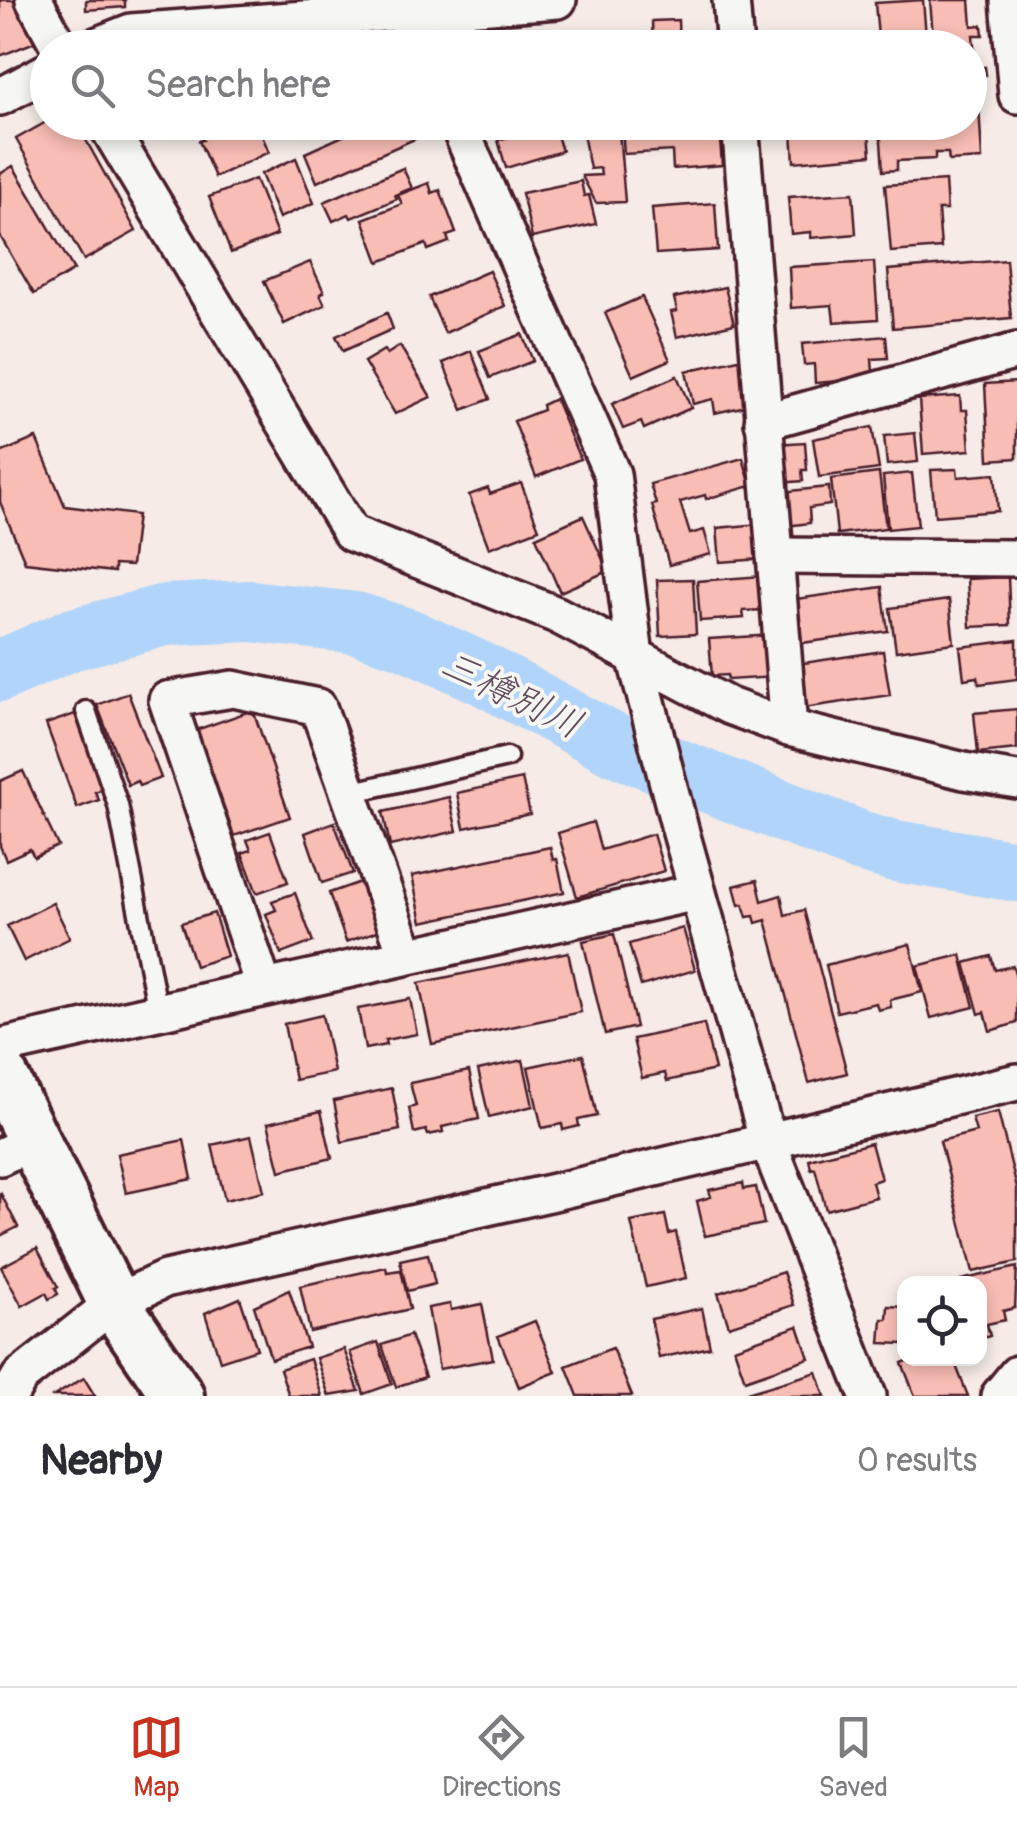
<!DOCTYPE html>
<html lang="en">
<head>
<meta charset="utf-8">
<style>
	:root { --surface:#fff; --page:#f7f7f7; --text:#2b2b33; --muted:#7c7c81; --line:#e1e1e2; --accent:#c8321e }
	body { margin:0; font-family:Pangolin,"Klee One",sans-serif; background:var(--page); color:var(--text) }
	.controls { position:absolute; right:30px; bottom:30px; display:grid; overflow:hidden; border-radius:20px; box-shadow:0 5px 15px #0003 }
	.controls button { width:90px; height:90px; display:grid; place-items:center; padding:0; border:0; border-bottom:2px solid var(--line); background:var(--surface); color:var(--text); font:50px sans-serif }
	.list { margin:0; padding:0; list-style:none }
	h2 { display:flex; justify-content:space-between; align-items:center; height:130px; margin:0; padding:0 40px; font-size:42px }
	h2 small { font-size:32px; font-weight:400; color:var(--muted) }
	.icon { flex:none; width:55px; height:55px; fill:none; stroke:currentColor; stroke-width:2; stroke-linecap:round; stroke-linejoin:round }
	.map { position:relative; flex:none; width:1017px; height:1396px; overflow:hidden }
	.search { position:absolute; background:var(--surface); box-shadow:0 5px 15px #0003; left:30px; right:30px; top:30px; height:110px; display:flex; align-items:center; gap:25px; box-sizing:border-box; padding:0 35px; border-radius:55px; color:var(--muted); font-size:38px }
	.sheet { height:290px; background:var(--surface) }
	nav { display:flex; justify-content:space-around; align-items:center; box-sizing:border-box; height:140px; border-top:2px solid var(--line); background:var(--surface); font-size:28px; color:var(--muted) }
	nav a { display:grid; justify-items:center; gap:5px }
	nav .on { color:var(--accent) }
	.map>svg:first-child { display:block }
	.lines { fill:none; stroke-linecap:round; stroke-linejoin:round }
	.river { stroke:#b1d5fa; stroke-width:62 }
	.building { fill:#f8bdb4; stroke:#4a1f2b; stroke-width:2.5 }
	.lane-casing { stroke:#4a1f2b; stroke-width:25 }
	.street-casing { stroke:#4a1f2b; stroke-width:42 }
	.secondary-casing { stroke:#4a1f2b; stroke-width:58 }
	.lane { stroke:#f6f6f2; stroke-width:18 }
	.street { stroke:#f6f6f2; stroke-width:35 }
	.secondary { stroke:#f6f6f2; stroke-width:50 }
	.labels { text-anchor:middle; stroke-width:8; stroke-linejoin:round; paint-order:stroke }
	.water-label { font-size:38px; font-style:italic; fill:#644c5f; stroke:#f6f6f2 }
</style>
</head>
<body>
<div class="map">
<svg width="1017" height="1396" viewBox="0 0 1017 1396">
	<rect width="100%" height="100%" fill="#f6ebe6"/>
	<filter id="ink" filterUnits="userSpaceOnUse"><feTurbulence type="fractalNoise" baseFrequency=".01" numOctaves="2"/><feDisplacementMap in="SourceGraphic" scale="20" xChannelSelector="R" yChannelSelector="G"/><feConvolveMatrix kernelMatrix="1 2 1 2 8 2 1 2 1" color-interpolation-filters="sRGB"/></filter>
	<g filter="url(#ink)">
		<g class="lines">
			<path class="river" d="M0,671L70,640L165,615L250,611L356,623L407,639L481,673L617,746L859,841L895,851L1017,871"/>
		</g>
		<g class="building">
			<path d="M0,0H13L35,42L0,56Z"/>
			<path d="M86,0H125V7L86,10Z"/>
			<path d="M923,0L927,48H879L875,3Z"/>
			<path d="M930,0H970L972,26L982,25L983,35H973L976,68L985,67L986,75L976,76L978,92L970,93V48H934Z"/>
			<path d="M678,20L679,48L653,46L652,21Z"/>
			<path d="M645,33V48H594L593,37Z"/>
			<path d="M541,38L551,42L574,41L575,48H534L536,39Z"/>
			<path d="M517,39V48H460V42Z"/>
			<path d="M970,105H979L982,159L949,161L948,153H935V159L897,161V170L883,171L880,126L886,122H970Z"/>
			<path d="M48,121L76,122L136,231L84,260L16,139Z"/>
			<path d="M191,122H256L269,152L215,177L199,141L203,140Z"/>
			<path d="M374,122H432L435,130L317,182L305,153Z"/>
			<path d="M807,122H868L871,155L794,162L792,131L808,130Z"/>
			<path d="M674,124L675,130L719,127L722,165L673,169L672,151L624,154L622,127Z"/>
			<path d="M532,130L533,134L547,130L548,134L556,132L562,151L506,168L498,140Z"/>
			<path d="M619,131L625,202L596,203L582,176L601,175L600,168L590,169L583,134Z"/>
			<path d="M296,158L314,203L279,218L261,174Z"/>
			<path d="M13,166L74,270L34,294L0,236V174Z"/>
			<path d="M403,168L412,188L395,195L397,199L351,218L349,214L333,221L324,202Z"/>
			<path d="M255,179L277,235L231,253L209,197Z"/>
			<path d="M581,181L584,196L589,195L596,224L532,238L522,193Z"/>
			<path d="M945,181L947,210H938L941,248L891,252L885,185Z"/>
			<path d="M429,183L432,193L440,190L456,233L447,236L449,242L428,250L426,244L379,262L363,219L402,204L398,195Z"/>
			<path d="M853,193L856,234L811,238V232L791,234L788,197Z"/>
			<path d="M715,203L718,250L656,254L652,208Z"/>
			<path d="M1006,260L1011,318L893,328L888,270Z"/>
			<path d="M310,262L324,292L320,294L325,305L284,324L264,281Z"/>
			<path d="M874,262L878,319L834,322L832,305L791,308L789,267Z"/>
			<path d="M489,271L505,306L445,333L429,297Z"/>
			<path d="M725,287L734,324L677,337L671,312L677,311L674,298Z"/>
			<path d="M642,297L670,360L633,376L605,313Z"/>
			<path d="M387,313L393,329L343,351L336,336Z"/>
			<path d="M522,334L533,361L490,378L479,351Z"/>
			<path d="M886,336L888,358L872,359L873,373L852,380L815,383L814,364L804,365L802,344Z"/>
			<path d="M400,346L431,397L395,414L364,362L384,350L387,354Z"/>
			<path d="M471,351L490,399L463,410L443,363Z"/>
			<path d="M743,358L750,390L742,391L746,406L715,413L713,399L693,404L686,371Z"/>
			<path d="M677,376L691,408L644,429L641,422L623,429L612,404Z"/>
			<path d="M1017,382V458L989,460L985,384Z"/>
			<path d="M960,396L961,410H967L970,450L923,454L919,399Z"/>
			<path d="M555,399L580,459L536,477L514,421L543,410L542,405Z"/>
			<path d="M872,427L879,469L819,477L813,439Z"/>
			<path d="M915,433L918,462L887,465L884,436Z"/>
			<path d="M36,438L65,506L137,515L131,566L114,565V572L25,562L0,502V453Z"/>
			<path d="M805,442L807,470H802L803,481L779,483L775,444Z"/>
			<path d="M743,458L751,486L706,499L705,495L680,502L690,534L704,530L711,554L669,565L652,505L656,504L650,484Z"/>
			<path d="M957,469L958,477L995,474L998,511L935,516L931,470Z"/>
			<path d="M879,473L886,528L837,534L831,479Z"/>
			<path d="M912,473L918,526L888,529L883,476Z"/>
			<path d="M521,483L539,529L489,548L469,495L488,488L490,494Z"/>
			<path d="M829,487L830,505L809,508L810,523L786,526L780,492Z"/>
			<path d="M583,516L608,571L560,592L536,537Z"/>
			<path d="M759,524L762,559L720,562L717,528Z"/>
			<path d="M762,576L765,610L743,611L744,618L700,621L697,581Z"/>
			<path d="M1008,577L1010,625L970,627L967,579Z"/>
			<path d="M693,579L696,634L660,636L657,580Z"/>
			<path d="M882,587L888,631L802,643L796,599Z"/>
			<path d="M949,600L954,643L896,651L890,608Z"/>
			<path d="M773,635L776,677L728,680L727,675L712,676L709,639Z"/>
			<path d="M1017,640V679L979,684L978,677L964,679L960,647Z"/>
			<path d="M883,651L890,695L803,708L797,664Z"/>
			<path d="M128,693L161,778L139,786L137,781L128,785L97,705Z"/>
			<path d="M1017,709V749L978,753L974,713Z"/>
			<path d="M253,710L290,817L234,836L196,730Z"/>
			<path d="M75,714L103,789L95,792L99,800L77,808L46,724Z"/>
			<path d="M23,771L58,846L34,857L30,849L6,860L0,846V781Z"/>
			<path d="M522,779L530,814L464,828L457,793Z"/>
			<path d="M449,797L457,831L390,846L383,812Z"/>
			<path d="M334,822L353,873L322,883L305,833Z"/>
			<path d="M593,822L601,850L653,834L664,871L577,897L558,833Z"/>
			<path d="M270,832L288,882L257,893L242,853L251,850L247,840Z"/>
			<path d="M550,847L553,860L557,859L564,892L422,922L412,876Z"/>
			<path d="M757,880L762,901L781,895L785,915L804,910L847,1073L809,1083L766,920L756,923L754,916L747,917L743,904L739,905L734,886Z"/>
			<path d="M360,882L378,931L346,942L329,893Z"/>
			<path d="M295,893L313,942L281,954L266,914L276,910L272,901Z"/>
			<path d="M53,903L70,938L24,961L7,926Z"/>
			<path d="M214,913L227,956L195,966L181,923Z"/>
			<path d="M683,928L695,970L641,986L629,944Z"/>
			<path d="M614,934L636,1027L605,1034L583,941Z"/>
			<path d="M910,944L922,992L890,1000L891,1007L878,1010L876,1003L837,1012L826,965Z"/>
			<path d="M568,952L581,1012L432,1044L419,983Z"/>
			<path d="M961,955L974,1007L931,1018L917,966Z"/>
			<path d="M991,956L995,970L1013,966L1017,981V1023L990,1031L985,1012L979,1014L965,963Z"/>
			<path d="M410,999L417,1034L385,1040L386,1045L365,1049L358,1009Z"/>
			<path d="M322,1015L334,1072L295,1080L284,1024Z"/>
			<path d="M704,1024L715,1070L667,1081L665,1073L642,1078L633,1039Z"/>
			<path d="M583,1055L597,1116L578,1120L579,1126L563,1130L562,1124L542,1128L528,1067Z"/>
			<path d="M523,1060L533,1106L489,1117L478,1070Z"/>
			<path d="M469,1071L479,1119L442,1127L443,1132L428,1135L426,1130L414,1133L409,1108L416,1106L410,1083Z"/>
			<path d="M392,1088L400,1130L342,1142L334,1101Z"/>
			<path d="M321,1111L332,1158L280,1171L268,1123Z"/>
			<path d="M998,1112L1017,1188V1262L973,1272L940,1141L976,1132L972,1118Z"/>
			<path d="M251,1136L264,1191L225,1200L212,1145Z"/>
			<path d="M184,1140L192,1179L126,1193L117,1154Z"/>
			<path d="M871,1143L881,1179L872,1182L876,1197L826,1210L815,1168L811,1169L809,1159Z"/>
			<path d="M743,1183L744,1189L756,1187L764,1224L705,1236L697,1201L711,1197L709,1190Z"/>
			<path d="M0,1192L18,1227L0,1236Z"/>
			<path d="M665,1215L669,1234L676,1232L686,1278L646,1287L631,1222Z"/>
			<path d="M37,1248L58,1287L55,1288L58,1294L49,1299L46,1293L22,1306L1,1267Z"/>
			<path d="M428,1254L435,1284L407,1291L400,1260Z"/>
			<path d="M386,1267L387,1272L401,1270L410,1309L310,1332L300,1286Z"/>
			<path d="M1017,1267L1015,1308L1003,1311L1005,1320L987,1324L990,1336L980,1339V1284H961V1280Z"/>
			<path d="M783,1272L794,1305L729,1326L718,1293Z"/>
			<path d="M289,1290L308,1347L271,1359L254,1306Z"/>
			<path d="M240,1298L257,1349L220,1361L205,1313Z"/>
			<path d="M450,1304L451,1310L482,1304L493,1359L439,1369L428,1308Z"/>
			<path d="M888,1306L904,1307V1344L880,1343L882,1319H887Z"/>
			<path d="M702,1308L710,1347L659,1358L651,1319Z"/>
			<path d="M535,1321L556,1372L519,1387L498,1336Z"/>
			<path d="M798,1326L809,1358L745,1380L734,1348Z"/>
			<path d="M410,1335L425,1377L396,1387L382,1345Z"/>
			<path d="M378,1342L392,1384L364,1394L350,1352Z"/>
			<path d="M612,1348L632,1396H578L566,1366Z"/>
			<path d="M344,1349L359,1391L329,1396L316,1358Z"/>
			<path d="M915,1358H953L968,1396H915L902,1363Z"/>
			<path d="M310,1359L322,1396H289L280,1369Z"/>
			<path d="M817,1372L825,1396H737Z"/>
			<path d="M84,1378L95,1396H54Z"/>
		</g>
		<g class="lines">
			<g class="lane-casing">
				<g id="lane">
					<path d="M86,711L118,805L158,1012"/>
					<path d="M349,793L507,757"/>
				</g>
			</g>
			<g class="street-casing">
				<g id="street">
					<path d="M34,0L60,48"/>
					<path d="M400,0L424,48"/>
					<path d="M731,0L735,48"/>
					<path d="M1009,0L1017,95"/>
					<path d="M91,48L131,32L558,0"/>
					<path d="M0,97L48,71"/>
					<path d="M105,122L351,533L557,615L729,706L789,728L964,771L1017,780"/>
					<path d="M457,122L612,474L635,656L680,829L768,1142L868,1396"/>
					<path d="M740,122L789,728"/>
					<path d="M763,422L1017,351"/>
					<path d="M775,556L1017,558"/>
					<path d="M264,988L167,700L233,689L318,707L407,956"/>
					<path d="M0,1047L697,892"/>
					<path d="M0,1157L35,1140"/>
					<path d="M9,1396L20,1377L114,1303L165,1279L554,1192L1017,1082"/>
					<path d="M999,1396L1017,1374"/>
				</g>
			</g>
			<g class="secondary-casing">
				<path id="secondary" d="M0,1072L114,1303L178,1396"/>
			</g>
			<use href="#lane" class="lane"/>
			<use href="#street" class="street"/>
			<use href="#secondary" class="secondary"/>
		</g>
	</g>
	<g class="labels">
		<g class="water-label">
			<text transform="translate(512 694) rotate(26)" y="13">三樽別川</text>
		</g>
	</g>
</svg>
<div class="controls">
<button><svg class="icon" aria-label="locate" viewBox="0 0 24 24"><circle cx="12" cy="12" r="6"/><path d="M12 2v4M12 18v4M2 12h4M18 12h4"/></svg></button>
</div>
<div class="search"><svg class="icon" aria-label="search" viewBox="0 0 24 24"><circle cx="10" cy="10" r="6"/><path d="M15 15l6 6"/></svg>Search here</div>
</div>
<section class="sheet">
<h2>Nearby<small>0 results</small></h2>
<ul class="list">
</ul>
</section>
<nav>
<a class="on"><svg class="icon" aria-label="map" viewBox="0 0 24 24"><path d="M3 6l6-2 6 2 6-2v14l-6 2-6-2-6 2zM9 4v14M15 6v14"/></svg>Map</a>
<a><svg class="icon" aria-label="directions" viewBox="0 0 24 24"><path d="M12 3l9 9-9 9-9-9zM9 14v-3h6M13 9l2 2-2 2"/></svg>Directions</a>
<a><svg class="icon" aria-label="saved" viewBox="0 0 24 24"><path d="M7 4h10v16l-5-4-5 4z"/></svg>Saved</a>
</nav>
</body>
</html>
